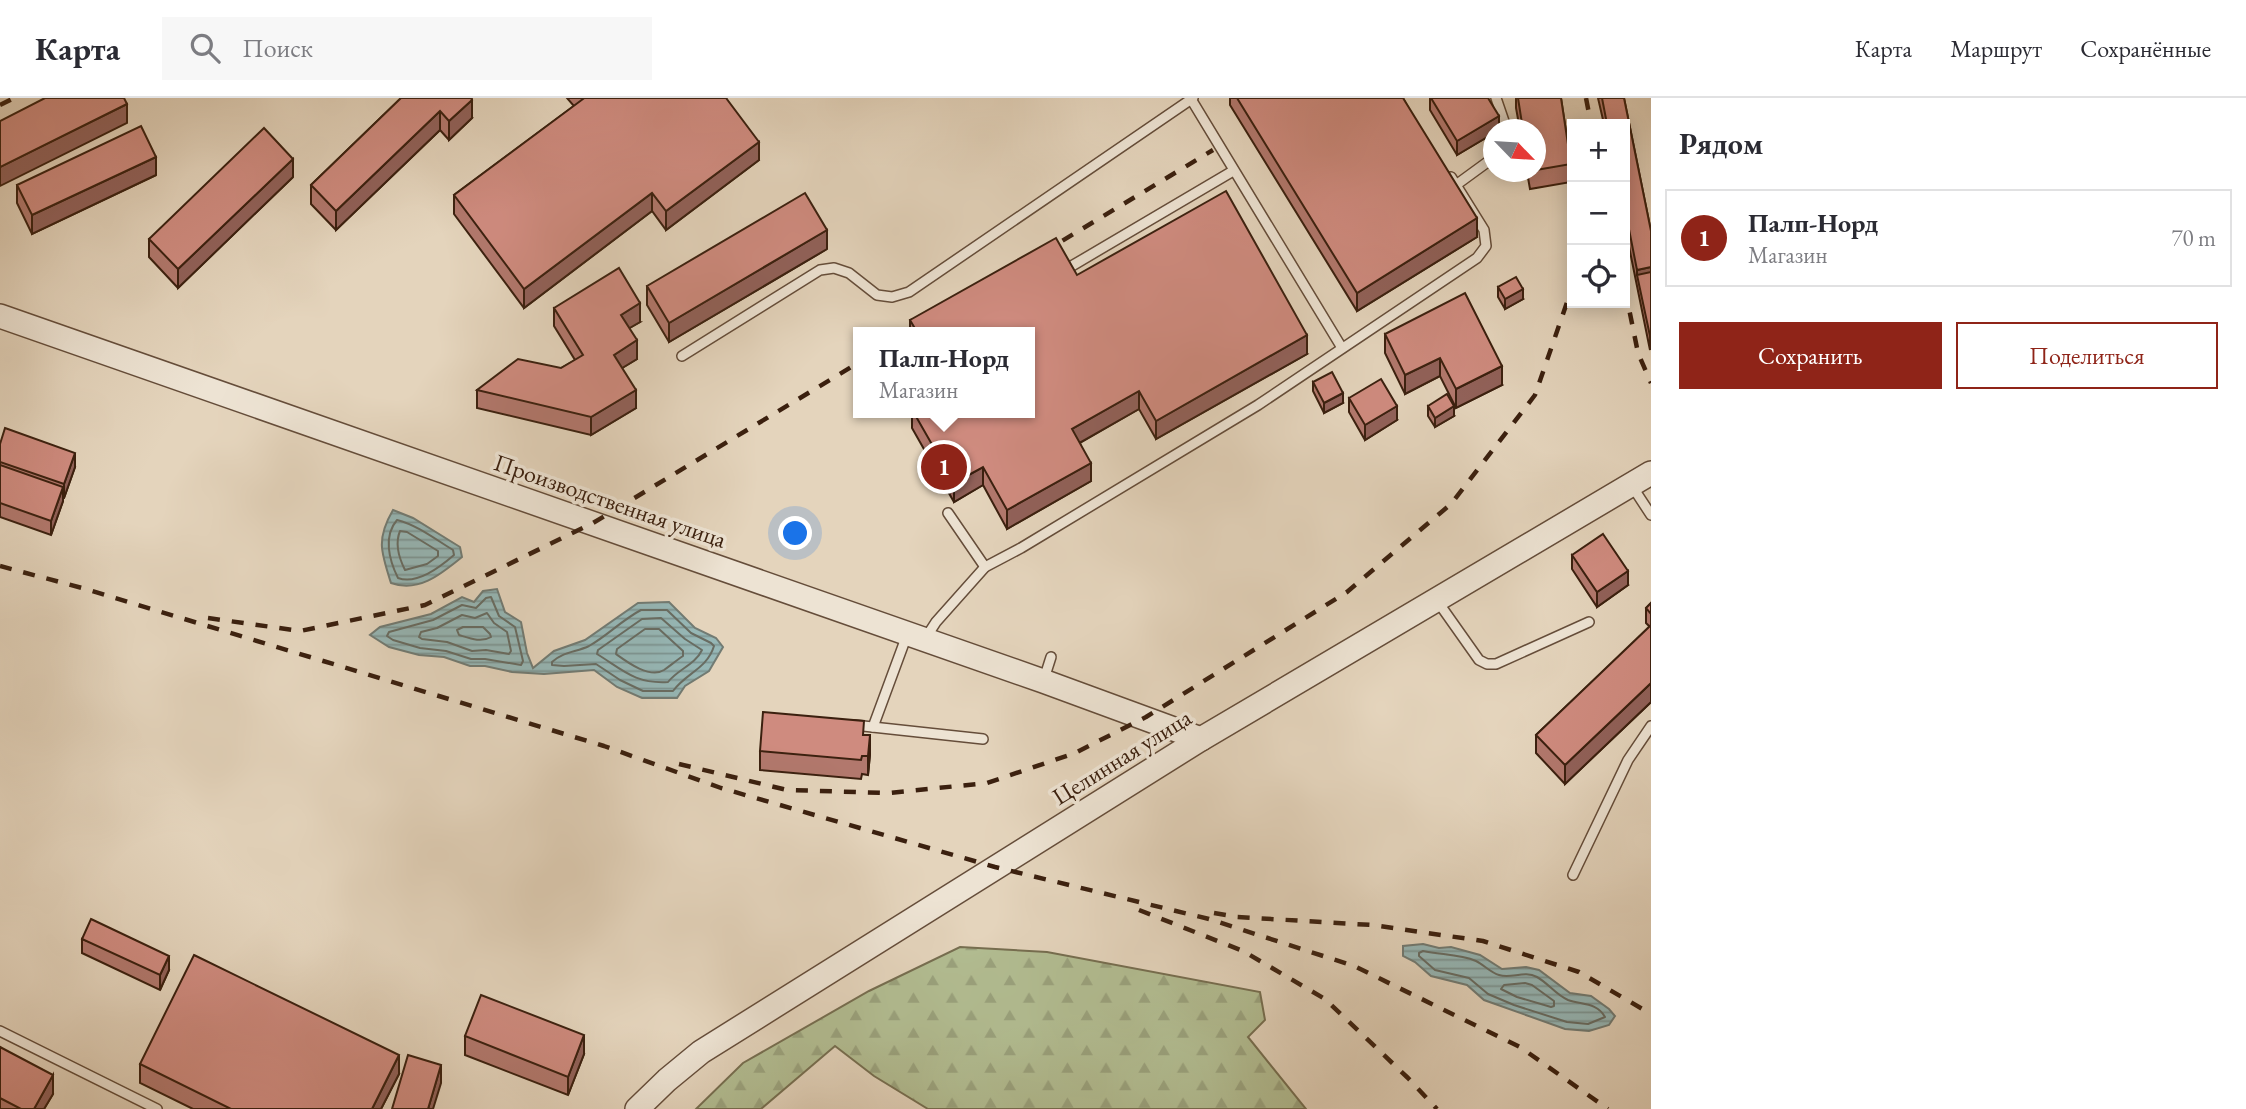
<!DOCTYPE html>
<html lang="ru">
<head>
<meta charset="utf-8">
<style>
	:root { --surface:#fff; --page:#f7f7f7; --text:#2b2b33; --muted:#7c7c81; --line:#e1e1e2; --accent:#8f2418 }
	body { margin:0; font-family:"EB Garamond",serif; background:var(--page); color:var(--text) }
	.controls { position:absolute; right:21px; top:21px; display:grid; overflow:hidden; border-radius:0px; box-shadow:0 4px 18px #0003 }
	.controls button { width:63px; height:63px; display:grid; place-items:center; padding:0; border:0; border-bottom:2px solid var(--line); background:var(--surface); color:var(--text); font:35px sans-serif }
	.compass { position:absolute; left:1483px; top:21px; width:63px; height:63px; border-radius:50%; background:var(--surface); box-shadow:0 4px 18px #0003; rotate:115deg }
	.you { position:absolute; left:796px; top:436px; width:24px; height:24px; margin:-18px; border:5px solid #fff; border-radius:50%; background:#1a73e8; box-shadow:0 0 0 10px #1a73e833 }
	.badge { display:grid; place-items:center; width:46px; height:46px; border-radius:50%; background:var(--accent); color:#fff; font-size:23px; font-weight:700 }
	.pin { position:absolute; translate:-50% -50%; border:4px solid #fff; box-shadow:0 2px 7px #0006 }
	.popup { position:absolute; left:853px; top:229px; width:182px; height:91px; box-sizing:border-box; display:grid; place-content:center; border-radius:0px; background:var(--surface); filter:drop-shadow(0 2px 5px #0005); font-size:23px; white-space:nowrap; color:var(--muted) }
	.popup b { font-size:26px; color:var(--text) }
	.popup::after { content:''; position:absolute; left:50%; top:100%; margin-left:-14px; border:14px solid transparent; border-top-color:var(--surface) }
	.list { margin:0; padding:0; list-style:none }
	h2 { display:flex; justify-content:space-between; align-items:center; height:91px; margin:0; padding:0 28px; font-size:30px }
	h2 small { font-size:23px; font-weight:400; color:var(--muted) }
	.list li { display:grid; grid-template-columns:46px 1fr auto; gap:21px; align-items:center; box-sizing:border-box; height:98px; margin:0 14px 14px; padding:0 14px; border:2px solid var(--line); border-radius:0px }
	.list b { display:block; font-size:26px; white-space:nowrap }
	.list p { margin:0; font-size:23px; white-space:nowrap; color:var(--muted) }
	.list em { font-size:23px; font-style:normal; color:var(--muted) }
	.actions { display:flex; gap:14px; padding:21px 28px }
	.actions a { flex:1; padding:16px 0; border:2px solid var(--accent); border-radius:0px; text-align:center; font-size:24px; color:var(--accent) }
	.actions .main { background:var(--accent); color:#fff }
	.icon { flex:none; width:38px; height:38px; fill:none; stroke:currentColor; stroke-width:2; stroke-linecap:round; stroke-linejoin:round }
	.map { position:relative; flex:none; width:1651px; height:1011px; overflow:hidden }
	header { display:flex; align-items:center; gap:42px; box-sizing:border-box; height:98px; padding:0 35px; background:var(--surface); border-bottom:2px solid var(--line) }
	header strong { font-size:33px }
	nav { display:flex; gap:38px; margin-inline-start:auto; font-size:24px }
	.search { width:490px; height:63px; background:var(--page); display:flex; align-items:center; gap:18px; box-sizing:border-box; padding:0 24px; border-radius:0px; color:var(--muted); font-size:26px }
	main { display:flex }
	aside { flex:1; background:var(--surface) }
	.map>svg:first-child { display:block }
	.forest { fill:url(#forest-firs); stroke:#766e50; stroke-width:2 }
	.water { fill:url(#water-rules); stroke:#727b73; stroke-width:2 }
	.lines { fill:none; stroke-linecap:round; stroke-linejoin:round }
	.shore { stroke:#686c62; stroke-width:2 }
	.service-casing { stroke:#654d3a; stroke-width:12 }
	.tertiary-casing { stroke:#654d3a; stroke-width:26 }
	.service { stroke:#ede3d3; stroke-width:9 }
	.tertiary { stroke:#ede3d3; stroke-width:23 }
	.rail { stroke:#3b200f; stroke-width:4.5; stroke-dasharray:12 12; stroke-linecap:butt }
	.wall { fill:#b2786d; stroke:#3b200f; stroke-width:2 }
	.shaded-wall { fill:#916159; stroke:#3b200f; stroke-width:2 }
	.building { fill:#cf8b7f; stroke:#3b200f; stroke-width:2 }
	.labels { text-anchor:middle; stroke-width:7; stroke-linejoin:round; paint-order:stroke }
	.street-label { font-size:24px; fill:#3b200f; stroke:#ede3d3 }
</style>
</head>
<body>
<header>
<strong>Карта</strong>
<div class="search"><svg class="icon" aria-label="search" viewBox="0 0 24 24"><circle cx="10" cy="10" r="6"/><path d="M15 15l6 6"/></svg>Поиск</div>
<nav><a>Карта</a><a>Маршрут</a><a>Сохранённые</a></nav>
</header>
<main>
<div class="map">
<svg width="1651" height="1011" viewBox="0 0 1651 1011">
	<defs>
		<pattern id="forest-firs" width="22" height="20" patternUnits="userSpaceOnUse" patternTransform="scale(1.75)"><rect width="22" height="20" fill="#b2bd92"/><path d="M5 1l3.5 6h-7zM16 11l3.5 6h-7z" fill="#9aa27d"/></pattern>
		<pattern id="water-rules" width="6" height="5" patternUnits="userSpaceOnUse" patternTransform="scale(1.75)"><rect width="6" height="5" fill="#96b7b6"/><path d="M0 2.5h6" fill="none" stroke="#7c9492"/></pattern>
	</defs>
	<rect width="100%" height="100%" fill="#e4d4bc"/>
	<filter id="stains"><feTurbulence type="fractalNoise" baseFrequency=".00286" numOctaves="4"/><feColorMatrix values="0 0 0 0 .2 0 0 0 0 .09 0 0 0 0 .02 0 0 0 .5 -.17"/></filter>
	<radialGradient id="worn" r=".72"><stop offset=".6" stop-color="#630" stop-opacity="0"/><stop offset="1" stop-color="#630" stop-opacity=".3"/></radialGradient>
	<path class="forest" d="M960,849L1047,854L1260,894L1265,922L1248,939L1306,1011H928L874,978L835,948L761,1011H696L743,965L869,893Z"/>
	<g class="water">
		<path d="M393,412L413,420L460,449L462,459C441,476 419,495 391,485C381,454 376,441 393,412Z"/>
		<path d="M497,491L505,514L521,524L527,555L533,570L554,553L585,542L638,505L669,504L695,530L716,540L723,549L709,573L685,588L677,600H642L617,589L594,572L544,576L512,574L485,568H470L444,559L419,557L389,549L370,537L380,529L431,516L462,499L474,504L483,493Z"/>
		<path d="M1423,846L1439,850L1451,849L1480,857L1502,871L1526,869L1539,872L1570,895L1591,898L1609,911L1615,918L1609,927L1589,933L1565,931L1484,902L1467,887L1431,878L1415,864L1403,858V848Z"/>
	</g>
	<g class="lines">
		<g class="shore">
			<path d="M397,422C417,427 435,441 453,452L454,457C440,469 417,487 398,480C389,462 383,438 397,422Z"/>
			<path d="M400,433L407,434L438,453V458L427,466L405,472C399,460 395,445 400,433Z"/>
			<path d="M491,499L499,518L515,529L523,563L521,567L485,561H471L446,553L420,550L393,542L387,538L389,534L433,522L462,507L476,510L486,500Z"/>
			<path d="M641,512H667L691,535L711,545L714,548C707,571 686,575 673,593H643L620,582L596,566L564,568L552,567V564C562,554 577,554 589,548C607,538 622,522 641,512Z"/>
			<path d="M487,515L494,525L507,534L511,553L509,556L486,552L472,553L447,544L422,541L419,539L421,534L437,530L462,517L475,520Z"/>
			<path d="M661,520L685,541L702,552C695,567 678,571 668,584C635,586 623,572 597,556L598,552L642,521Z"/>
			<path d="M463,529H483L490,536L491,539C481,545 469,540 459,537L457,532Z"/>
			<path d="M645,531H659L683,553V558C677,562 671,567 664,572C650,581 627,564 616,556L617,551Z"/>
			<path d="M1423,853C1441,857 1459,856 1476,863C1484,867 1491,875 1499,877C1512,881 1524,872 1537,879C1548,885 1556,897 1568,902C1581,907 1597,904 1605,919L1588,926L1567,924L1514,907L1488,896L1469,880L1435,872L1419,858V855Z"/>
			<path d="M1525,885L1532,887L1554,903V908L1551,909L1517,899L1501,891L1504,887Z"/>
		</g>
		<g class="service-casing">
			<g id="service">
				<path d="M1496,0L1507,32"/>
				<path d="M1191,1L1342,250"/>
				<path d="M1456,87L1493,60"/>
				<path d="M1070,169L1233,73"/>
				<path d="M682,258L820,172L834,170L849,175L877,197L892,199L909,194L1193,0"/>
				<path d="M1632,388L1651,417"/>
				<path d="M948,415L985,469"/>
				<path d="M1438,504L1479,562L1487,566H1496L1589,524"/>
				<path d="M925,541L936,524L985,469L1021,450L1258,307L1477,160L1486,148L1484,132L1451,79"/>
				<path d="M1044,581L1051,559"/>
				<path d="M854,627L983,641"/>
				<path d="M873,629L907,537"/>
				<path d="M1573,777L1628,662L1651,628"/>
				<path d="M0,933L157,1011"/>
			</g>
		</g>
		<g class="tertiary-casing">
			<g id="tertiary">
				<path d="M0,218L1043,583L1201,641"/>
				<path d="M637,1011L667,982L701,954L1201,641L1651,375"/>
			</g>
		</g>
		<use href="#service" class="service"/>
		<use href="#tertiary" class="tertiary"/>
		<g class="rail">
			<path d="M1586,0L1591,26"/>
			<path d="M0,7L14,0"/>
			<path d="M1042,155L1213,52"/>
			<path d="M1625,191L1638,255L1651,285"/>
			<path d="M0,468L82,490L604,648L721,690L995,769L1209,821L1354,868L1520,949L1608,1011"/>
			<path d="M208,520L300,533L425,507L593,425L858,265"/>
			<path d="M679,666L787,692L889,695L987,685L1075,655L1146,619L1347,494L1451,406L1535,297L1572,190"/>
			<path d="M1139,812L1243,853L1325,901L1408,980L1437,1011"/>
			<path d="M1214,815L1237,819L1372,827L1483,843L1579,874L1651,916"/>
		</g>
	</g>
	<g class="wall">
		<path d="M401,0L472,20L449,42L440,32L336,132L311,106V87Z"/>
		<path d="M567,0H726L759,62L666,132L652,113L524,210L454,116V97L574,8Z"/>
		<path d="M1230,0H1403L1477,139L1357,213L1230,7Z"/>
		<path d="M1430,0H1488L1499,32H1494V35L1457,57L1430,12Z"/>
		<path d="M1516,0H1561L1571,66V84L1530,91L1527,74H1536V32H1520L1516,10Z"/>
		<path d="M1598,0H1624L1651,133L1650,252L1625,129V26H1604Z"/>
		<path d="M156,77L32,136L17,105V87Z"/>
		<path d="M293,79L178,190L149,159V141Z"/>
		<path d="M827,151L669,244L647,207V188Z"/>
		<path d="M1077,177L1307,256L1156,341L1139,311L1080,345L1091,383L1007,431L983,387L954,404L912,330V315H1030V234H910V222Z"/>
		<path d="M1498,189L1523,201L1505,211L1498,199Z"/>
		<path d="M554,210L640,224L629,230L637,261L622,270L636,310L591,337L477,310V292L561,270L575,262L554,228Z"/>
		<path d="M1385,236L1502,287L1456,310L1440,278L1405,296L1385,255Z"/>
		<path d="M1313,284L1343,305L1324,315L1313,293Z"/>
		<path d="M1349,300L1397,322L1365,342L1349,314Z"/>
		<path d="M1428,308L1454,318L1435,329L1428,318Z"/>
		<path d="M0,346L75,369L64,400H63V403L51,437L0,419Z"/>
		<path d="M1572,457L1628,487L1597,509L1572,471Z"/>
		<path d="M1651,505V604L1565,686L1536,655V637L1650,529L1646,525V510Z"/>
		<path d="M864,637L870,656L868,677L862,676L861,681L760,672V653Z"/>
		<path d="M82,841L169,872L160,892L82,855Z"/>
		<path d="M465,938L584,956L568,997L465,957Z"/>
		<path d="M0,949L53,996L44,1011H0Z"/>
		<path d="M140,966L399,976L381,1011H193L140,985Z"/>
	</g>
	<g class="shaded-wall">
		<path d="M472,2V20L449,42V23Z"/>
		<path d="M127,6V25L0,88V69Z"/>
		<path d="M440,13V32L336,132V113Z"/>
		<path d="M1499,18V32H1494V35L1457,57V43Z"/>
		<path d="M759,44V62L666,132V113Z"/>
		<path d="M156,59V77L32,136V117Z"/>
		<path d="M293,61V79L178,190V171Z"/>
		<path d="M652,95V113L524,210V191Z"/>
		<path d="M1477,120V139L1357,213V195Z"/>
		<path d="M827,132V151L669,244V225Z"/>
		<path d="M1651,169V188L1637,177V172Z"/>
		<path d="M1523,191V201L1505,211V201Z"/>
		<path d="M640,205V224L621,235V217Z"/>
		<path d="M1307,237V256L1156,341V323Z"/>
		<path d="M637,242V261L614,275V257Z"/>
		<path d="M1440,260V278L1405,296V277Z"/>
		<path d="M1502,268V287L1456,310V291Z"/>
		<path d="M636,292V310L591,337V319Z"/>
		<path d="M1139,293V311L1072,349V331Z"/>
		<path d="M1343,295V305L1324,315V305Z"/>
		<path d="M1397,308V322L1365,342V327Z"/>
		<path d="M1454,308V318L1435,329V320Z"/>
		<path d="M75,355V369L64,400V386Z"/>
		<path d="M1091,365V383L1007,431V412Z"/>
		<path d="M983,369V387L954,404V385Z"/>
		<path d="M63,389V403L51,437V423Z"/>
		<path d="M1628,473V487L1597,509V494Z"/>
		<path d="M1651,585V604L1565,686V667Z"/>
		<path d="M870,637V656L868,677V658Z"/>
		<path d="M169,858V872L160,892V877Z"/>
		<path d="M584,937V956L568,997V979Z"/>
		<path d="M399,957V976L381,1011H372Z"/>
		<path d="M441,967V985L433,1011H428Z"/>
		<path d="M53,977V996L44,1011H34Z"/>
	</g>
	<g class="building">
		<path d="M45,0H124L127,6L0,69V23Z"/>
		<path d="M401,0H471L472,2L449,23L440,13L336,113L311,87Z"/>
		<path d="M581,0H726L759,44L666,113L652,95L524,191L454,97L583,1Z"/>
		<path d="M1237,0H1403L1477,120L1357,195Z"/>
		<path d="M1431,0H1488L1499,18L1457,43Z"/>
		<path d="M1518,0H1561L1571,66L1536,72V32H1523Z"/>
		<path d="M1602,0H1624L1651,133V169L1637,172L1625,111V26H1607Z"/>
		<path d="M141,28L156,59L32,117L17,87Z"/>
		<path d="M264,30L293,61L178,171L149,141Z"/>
		<path d="M1226,93L1307,237L1156,323L1139,293L1072,331L1091,365L1007,412L983,369L954,385L914,315H1030V234H917L910,222L1056,140L1077,177Z"/>
		<path d="M805,95L827,132L669,225L647,188Z"/>
		<path d="M619,170L640,205L621,217L637,242L614,257L636,292L591,319L477,292L518,261L561,270L583,257L554,210Z"/>
		<path d="M1651,174V237L1650,238L1637,177Z"/>
		<path d="M1516,179L1523,191L1505,201L1498,189Z"/>
		<path d="M1465,195L1502,268L1456,291L1440,260L1405,277L1385,236Z"/>
		<path d="M1332,274L1343,295L1324,305L1313,284Z"/>
		<path d="M1381,281L1397,308L1365,327L1349,300Z"/>
		<path d="M1447,296L1454,308L1435,320L1428,308Z"/>
		<path d="M5,330L75,355L64,386L0,364V346Z"/>
		<path d="M0,367L63,389L51,423L0,405Z"/>
		<path d="M1603,436L1628,473L1597,494L1572,457Z"/>
		<path d="M1651,505V516L1646,510Z"/>
		<path d="M1651,527V585L1565,667L1536,637Z"/>
		<path d="M763,614L864,623L863,637H870L868,658H862L861,662L760,653Z"/>
		<path d="M91,821L169,858L160,877L82,841Z"/>
		<path d="M194,857L399,957L372,1011H231L140,966Z"/>
		<path d="M481,897L584,937L568,979L465,938Z"/>
		<path d="M0,949L53,977L34,1011H21L0,1000Z"/>
		<path d="M408,957L441,967L428,1011H392Z"/>
	</g>
	<g class="labels">
		<g class="street-label">
			<text transform="translate(610 403) rotate(19)" y="8">Производственная улица</text>
			<text transform="translate(1122 659) rotate(-32)" y="8">Целинная улица</text>
		</g>
	</g>
	<rect width="100%" height="100%" filter="url(#stains)"/>
	<rect width="100%" height="100%" fill="url(#worn)"/>
</svg>
<div class="controls">
<button>+</button>
<button>−</button>
<button><svg class="icon" aria-label="locate" viewBox="0 0 24 24"><circle cx="12" cy="12" r="6"/><path d="M12 2v4M12 18v4M2 12h4M18 12h4"/></svg></button>
</div>
<svg class="compass" viewBox="-18 -18 36 36"><path d="M0-13l5 13h-10z" fill="#e53935"/><path d="M0 13l5-13h-10z" fill="#7c7c81"/></svg>
<div class="you"></div>
<div class="pin badge" style="left:944px;top:369px">1</div>
<div class="popup"><b>Палп-Норд</b>Магазин</div>
</div>
<aside>
<h2>Рядом<small></small></h2>
<ul class="list">
<li><span class="badge">1</span><div><b>Палп-Норд</b><p>Магазин</p></div><em>70 m</em></li>
</ul>
<div class="actions"><a class="main">Сохранить</a><a>Поделиться</a></div>
</aside>
</main>
</body>
</html>
